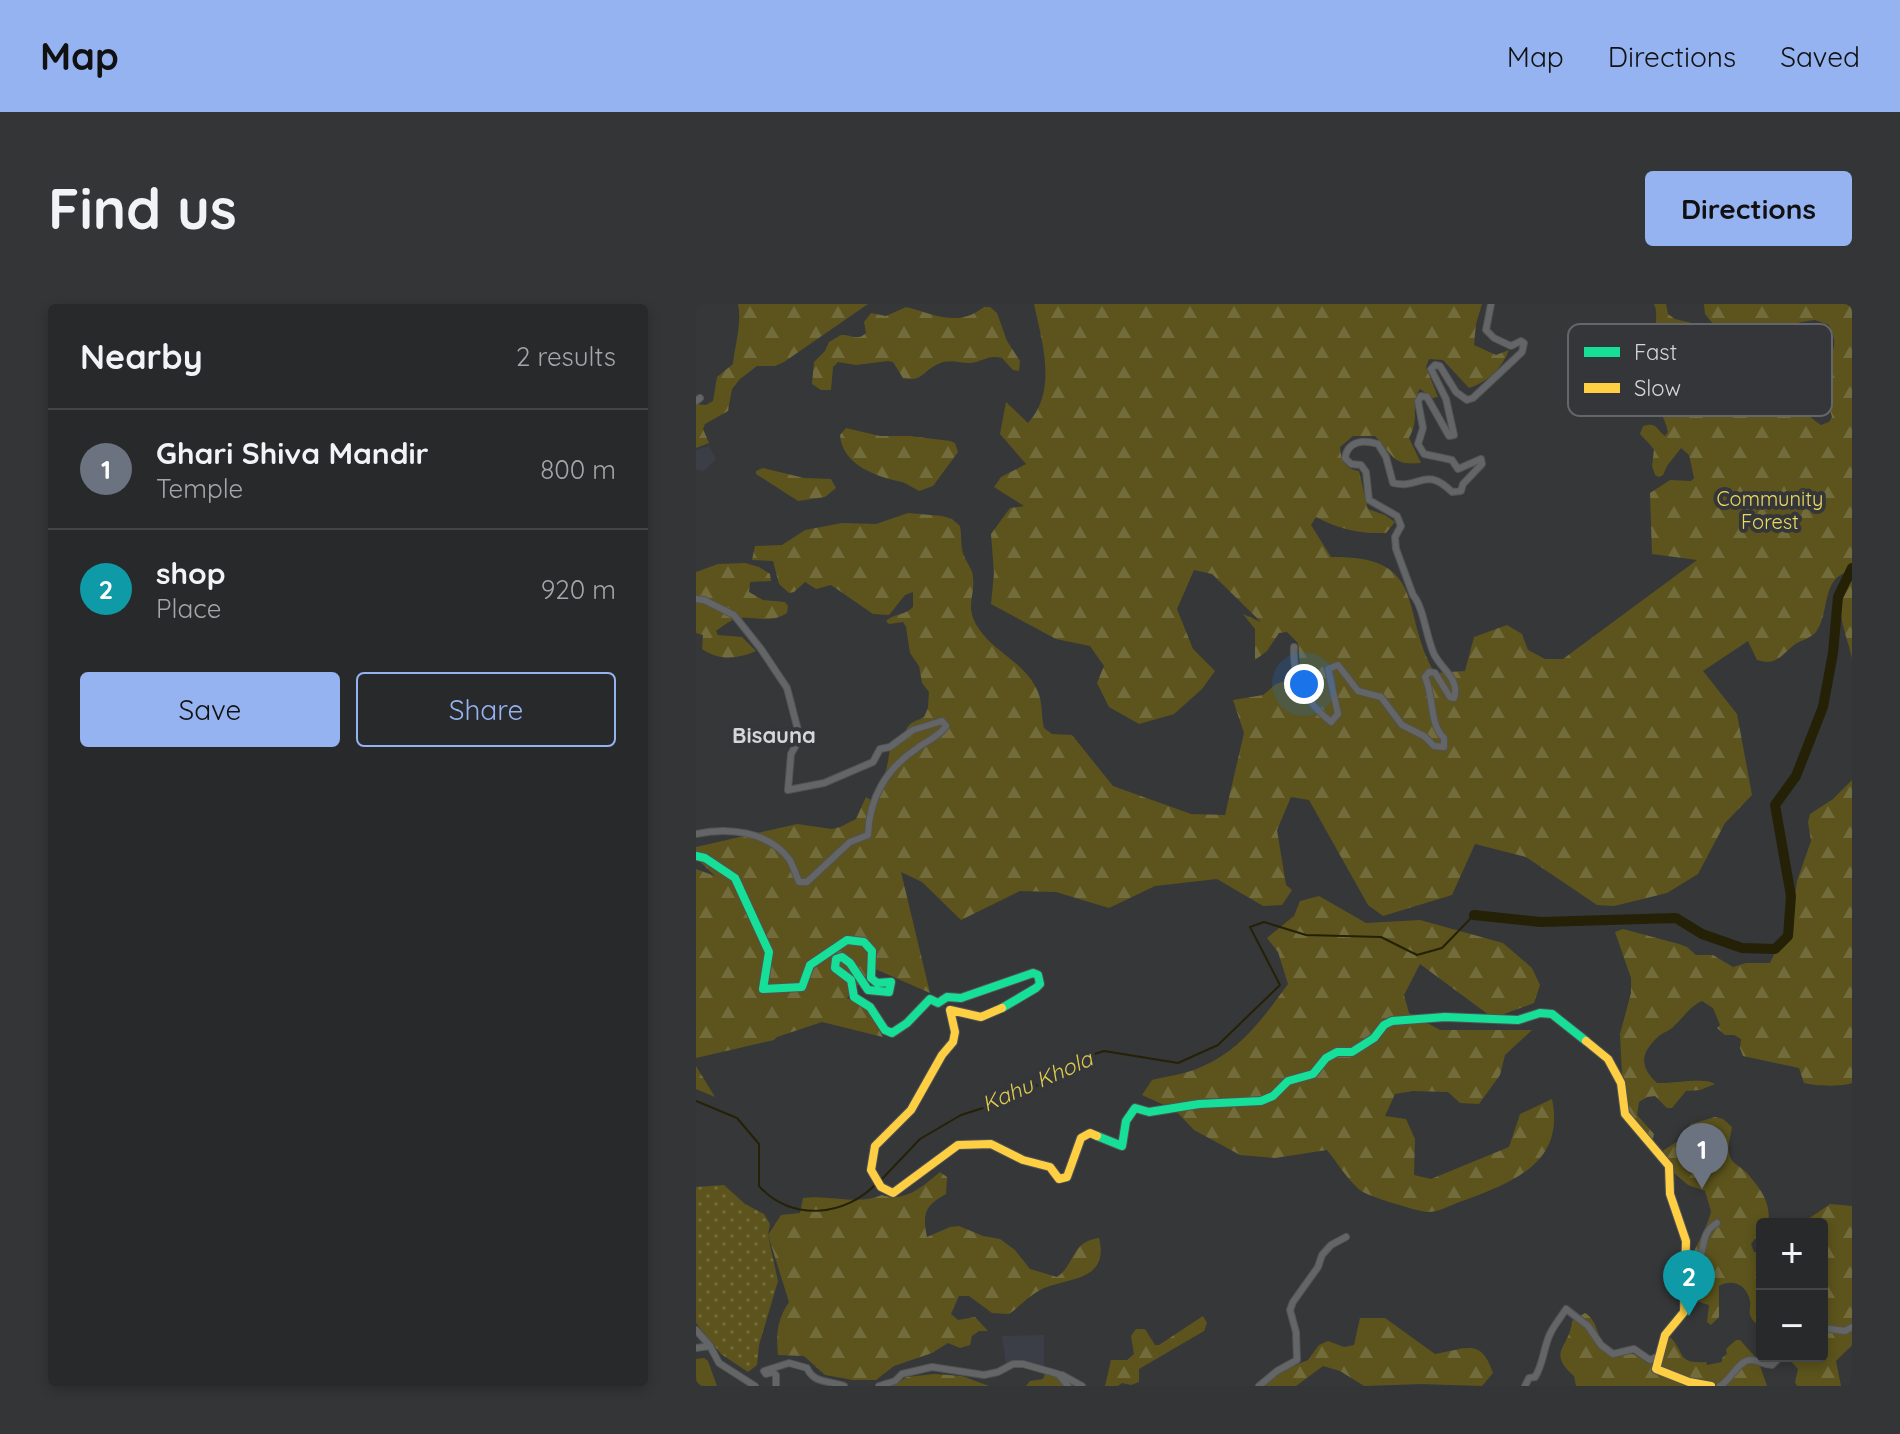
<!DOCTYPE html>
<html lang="en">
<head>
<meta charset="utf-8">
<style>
	:root { --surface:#28292b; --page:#343537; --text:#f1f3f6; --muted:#a5a6a9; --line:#444547; --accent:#95b2f1 }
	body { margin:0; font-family:Quicksand,sans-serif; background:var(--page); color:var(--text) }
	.controls { position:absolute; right:24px; bottom:24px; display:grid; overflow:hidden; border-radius:8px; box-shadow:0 4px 12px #0003 }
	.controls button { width:72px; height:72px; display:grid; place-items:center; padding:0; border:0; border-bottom:2px solid var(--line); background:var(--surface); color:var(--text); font:40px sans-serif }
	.you { position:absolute; left:608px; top:380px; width:28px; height:28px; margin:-20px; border:6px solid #fff; border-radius:50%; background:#1a73e8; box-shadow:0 0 0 12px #1a73e833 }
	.badge { display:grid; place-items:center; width:52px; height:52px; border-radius:50%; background:var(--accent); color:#fff; font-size:26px; font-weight:700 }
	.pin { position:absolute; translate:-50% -66px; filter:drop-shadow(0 2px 4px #0008) }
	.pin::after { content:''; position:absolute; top:42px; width:28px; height:24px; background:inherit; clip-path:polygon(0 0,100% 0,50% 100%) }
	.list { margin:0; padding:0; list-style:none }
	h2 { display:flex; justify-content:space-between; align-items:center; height:104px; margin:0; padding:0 32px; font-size:34px }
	h2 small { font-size:26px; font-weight:400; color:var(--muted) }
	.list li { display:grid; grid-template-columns:52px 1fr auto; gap:24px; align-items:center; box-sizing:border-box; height:120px; padding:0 32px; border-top:2px solid var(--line) }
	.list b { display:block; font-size:30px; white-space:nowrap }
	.list p { margin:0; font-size:26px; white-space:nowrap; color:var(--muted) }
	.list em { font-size:26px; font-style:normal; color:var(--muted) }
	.actions { display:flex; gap:16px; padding:24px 32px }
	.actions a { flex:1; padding:18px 0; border:2px solid var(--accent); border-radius:8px; text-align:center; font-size:28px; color:var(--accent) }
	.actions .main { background:var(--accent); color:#111 }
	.map { position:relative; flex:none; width:1156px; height:1082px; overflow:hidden; border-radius:8px }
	header { display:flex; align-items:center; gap:48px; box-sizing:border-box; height:112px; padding:0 40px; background:var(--accent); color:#111 }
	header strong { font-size:38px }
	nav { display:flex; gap:44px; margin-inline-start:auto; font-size:28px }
	.intro { display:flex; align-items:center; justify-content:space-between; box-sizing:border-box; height:192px; padding:0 48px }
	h1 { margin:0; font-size:56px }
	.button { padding:20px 36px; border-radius:8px; background:var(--accent); color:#111; font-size:28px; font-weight:700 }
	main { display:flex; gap:48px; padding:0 48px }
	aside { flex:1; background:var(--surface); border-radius:8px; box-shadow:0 4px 12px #0003 }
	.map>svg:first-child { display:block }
	.built { fill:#3b3e47 }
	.grass { fill:url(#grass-dots) }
	.forest { fill:url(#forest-firs); fill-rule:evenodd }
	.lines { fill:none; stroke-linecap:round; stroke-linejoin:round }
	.stream { stroke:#252106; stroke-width:2 }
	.river { stroke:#252106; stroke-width:10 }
	.street-casing { stroke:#525355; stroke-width:8 }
	.fast-casing { stroke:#525355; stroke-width:10 }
	.slow-casing { stroke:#525355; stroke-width:10 }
	.street { stroke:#646566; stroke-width:6 }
	.fast { stroke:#16e098; stroke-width:8 }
	.slow { stroke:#ffcf43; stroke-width:8 }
	.labels { text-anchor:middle; stroke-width:8; stroke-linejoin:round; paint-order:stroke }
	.park-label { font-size:20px; fill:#ecdb5b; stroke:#35363a }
	.neighbourhood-label { font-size:22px; font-weight:bold; fill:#d5d6d8; stroke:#35363a }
	.water-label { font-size:22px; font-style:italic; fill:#decc4b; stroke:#35363a }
	.key { fill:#35363a; stroke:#656669; stroke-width:2 }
	.key-label { font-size:22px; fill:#d5d6d8 }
</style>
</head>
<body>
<header>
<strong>Map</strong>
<nav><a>Map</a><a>Directions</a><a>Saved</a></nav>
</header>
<div class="intro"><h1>Find us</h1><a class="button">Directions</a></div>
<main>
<aside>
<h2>Nearby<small>2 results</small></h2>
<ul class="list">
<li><span class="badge" style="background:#6b7280">1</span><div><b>Ghari Shiva Mandir</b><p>Temple</p></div><em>800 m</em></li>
<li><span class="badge" style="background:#0f9aa8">2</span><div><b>shop</b><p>Place</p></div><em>920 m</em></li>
</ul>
<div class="actions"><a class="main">Save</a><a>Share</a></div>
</aside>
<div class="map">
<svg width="1156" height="1082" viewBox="0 0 1156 1082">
	<defs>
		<pattern id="grass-dots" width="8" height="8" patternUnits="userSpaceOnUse" patternTransform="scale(2)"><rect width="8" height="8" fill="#5c541c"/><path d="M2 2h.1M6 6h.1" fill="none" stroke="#726c3c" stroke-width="1.8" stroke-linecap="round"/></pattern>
		<pattern id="forest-firs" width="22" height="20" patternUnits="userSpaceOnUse" patternTransform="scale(2)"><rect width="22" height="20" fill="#5c541c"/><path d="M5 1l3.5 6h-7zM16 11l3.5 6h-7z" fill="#726c3c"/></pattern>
	</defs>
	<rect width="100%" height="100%" fill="#363739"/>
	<g class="built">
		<path d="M13,142L20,155L8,167L0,166V146Z"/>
		<path d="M348,1031V1067L337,1063L310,1061L306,1032Z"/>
	</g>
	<path class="grass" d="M28,881L49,900L68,910L74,920L72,931L82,977L63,1041L61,1061L52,1068L25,1050L0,1019V883Z"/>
	<g class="forest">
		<path d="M42,0H172L88,58L79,62H61L44,75L36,85L32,107L9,120L7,125L13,139L0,144V100L10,101L17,97L21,73L37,60C39,40 46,20 42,0Z"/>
		<path d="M338,0H786L780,20L778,41L800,51L813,46C806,64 792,78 773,84L747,56L733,55L730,63L742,93L736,94L724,85C713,102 725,113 713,134L725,159C696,162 697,151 679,132H657L644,143C645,156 649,165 663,167L672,205L689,211L699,218L690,229C665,230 642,225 620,213L615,221L635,253C734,251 703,310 739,369L769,367L778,333L811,321L826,330L832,346L849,355H867L1001,256L956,250L954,189L974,176L995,177L998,174L993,151L985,144L971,162L967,171L963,173L959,171L956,162L958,145L944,130L947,122C962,118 959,125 969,132L972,128C968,105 947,91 956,66L965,61H987C983,47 971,51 964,39C955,27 964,13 958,0H970L972,10L979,15L1004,21L1012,38L1016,40L1022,35V26L1009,10L1008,0H1156V267C1124,272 1135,308 1120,328C1114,335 1105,336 1098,341C1084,352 1081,362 1061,356L1052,337L1007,367L1041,410L1056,491L1029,519L1002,570L971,589L918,602L901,601L830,553L779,540L756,591L687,612L672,601L613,496L595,493L581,526L590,581L596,586L586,601L567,602L521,575L459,582L413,604L360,588L324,587L265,616L226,578L205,568L234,689L177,664L151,694L172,706L187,733L126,718L81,733L78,736L0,754V565L19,572L0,554V543L101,520L136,525L144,523L160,515L170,493L178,498C187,479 192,464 194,443L210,431C209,419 219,418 228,413L232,404L233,388L226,379L223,362L214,349L210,323L207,318L193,320L190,317C198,309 209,312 217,303V288L209,291L193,311L177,310L135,281L120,285L109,278L98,288L93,289L83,280L77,257L56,256L59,242L86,241L109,226L146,219L180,220L212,209L246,212L256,215L264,222C266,232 264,243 268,252C271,260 277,265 277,274C279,294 269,301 281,322C297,349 329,357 342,388C347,400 345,412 348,424L356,430L376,431L417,482L495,510L529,511L548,429L537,396L567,391L580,380L605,372L602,339L591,328L583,329L571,347L559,356V325L547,310L565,318L516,270L498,266L481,305L497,345L519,367L506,385L478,410L443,420L413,403L401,379L408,362L394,342L360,335L295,300L298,269L295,230L314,204L328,202L298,183L305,173L330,160L304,130L310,98L332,119C362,86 346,38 338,0ZM1119,16L1133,21C1149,48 1125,60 1114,80L1116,89C1127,97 1133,99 1136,113L1133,118L1125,121C1117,116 1111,109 1104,104C1090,95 1076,91 1069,75L1075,68L1074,64L1057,62L1053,53C1063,30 1096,18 1119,16Z"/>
		<path d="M288,3H294L301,9L311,37L324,57L323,67L317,66L306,54C294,51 290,55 280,58C269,62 256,53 242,60C227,67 225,79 207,74L197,58L192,57L160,61L142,58L137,63L135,86H125L116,80L118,58L129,47L133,38L145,31C157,30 160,38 170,29L168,18L175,9L190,12L210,3C239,10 261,24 288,3Z"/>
		<path d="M150,124L184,132H214L254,137L259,139L262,148L237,182L223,187C217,184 212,180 206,178C181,173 146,161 144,131Z"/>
		<path d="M67,164L108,174L135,175L140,184L129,193L102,197L60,170V167Z"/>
		<path d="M49,259L63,263L74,270L75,277L54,278L53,288L67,296L89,298L92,302L91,309C74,320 62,312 44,314C35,315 27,322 20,327L22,331L46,333L60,347C42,355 23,357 6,345L7,331L0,329V268L22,260Z"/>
		<path d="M1153,278H1156V354C1151,330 1135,301 1153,278Z"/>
		<path d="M1156,476V779C1144,783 1120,782 1108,779L1103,764L1047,752L1044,744L1045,735L1038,731H1029L1021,724L1024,721L1017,704L1006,697C994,702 988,713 978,722C974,727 967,728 963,732C943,750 944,763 961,779C976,780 1008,773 1019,780L1004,786L990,787L976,804H971L959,792L951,793L943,798L941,811L958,830L956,839L949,840L924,811L926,770L924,730L935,689V674L919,628L927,625L983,640L991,643L1000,651H1017L1037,663L1050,659H1074L1096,612L1101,577L1115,537L1112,518L1114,510L1137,495Z"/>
		<path d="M623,592L670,619L724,616L807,639L836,664L844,681L838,699L797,714L724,660L708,691L713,709L744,726H836L809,751L804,771L783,800L764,799L752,788L717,787L699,790L689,812L710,815L719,835L718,871L735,875L813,843L824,810L856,795C869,857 820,877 772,895C760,898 743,909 731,908C721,907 675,893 667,888C656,882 640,857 631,846L579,854L544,851L498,826L479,806L446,791L456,776C472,772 490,770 505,763C545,746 567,714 592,680L582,648L571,634L598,612L604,597Z"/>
		<path d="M0,762L19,793L0,785Z"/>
		<path d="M1019,813L1027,815L1036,823C1035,832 1031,840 1033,849C1035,860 1043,861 1050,868C1063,883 1076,898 1072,920H1066V926L1055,940L1058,948H1066V1023L1062,1022C1059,1018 1055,1015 1054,1011C1053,1006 1055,1001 1054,997C1051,981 1037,974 1023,982V1013L1015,1021L1011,1018L1013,1001L983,992C978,977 1012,927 1015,907L1009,887L992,881L964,857L965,848L982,837L995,820Z"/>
		<path d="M244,868L251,873L250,890C229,901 226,910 231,933L254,923L263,922L287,932L304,935L319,946L334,965L361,973C380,960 374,938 403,934C414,979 369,973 344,986C333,992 323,1003 313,1010L296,1009L273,992H263L255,1010L262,1016L279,1013L292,1027H283L276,1032L274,1041L264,1044L252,1039L236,1049L198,1062L180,1076H157L129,1071L108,1052L82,1051C80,1030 81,1016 93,998L72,931L85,911L104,909L107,894C135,890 160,902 186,891C209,899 227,882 244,868Z"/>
		<path d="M1134,900L1156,902V1041L1140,1057L1145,1082H1101L1099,1078L1102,1065L1090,1052H1126V920H1105Z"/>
		<path d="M889,1009C903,1017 900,1036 913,1046C921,1052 928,1048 937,1050C944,1052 947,1057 953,1060L959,1057L974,1033C990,1049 980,1060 1010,1058L1011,1061L1026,1058V1054L1031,1050L1030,1045L1040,1036H1044L1062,1056L1071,1082H880L878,1072C850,1047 874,1044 876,1017Z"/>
		<path d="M507,1012L511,1019L508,1027L443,1065V1078L435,1081L426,1079L422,1082H409L415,1056H431L438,1050L435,1032L440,1025H449L459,1041H463Z"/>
		<path d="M664,1014H689L739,1050C770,1045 785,1033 797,1069L786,1082L725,1080L668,1082L644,1067L627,1062L600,1082H564L588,1066L612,1056L623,1041L632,1037L648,1043L658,1041Z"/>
		<path d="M8,1054L12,1057L21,1082H0V1055Z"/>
		<path d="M238,1070L266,1072L293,1082H196L211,1073Z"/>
		<path d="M349,1070L390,1082H330L334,1077L347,1075Z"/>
	</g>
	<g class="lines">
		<g class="stream">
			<path d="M0,797L41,814L63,840V882C95,918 149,913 181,879"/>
			<path d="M186,875L224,835L265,811L306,798L342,781L380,756L408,747L482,759L522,741L584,681L554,623L568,618L610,631L685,633L721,651L746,644L778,611"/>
		</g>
		<path class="river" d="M778,611L845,618L980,614L1006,630L1046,644L1079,645L1092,632L1095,592L1079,501L1100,472L1127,403L1137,349L1142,293L1156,264"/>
		<g class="street-casing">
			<g id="street">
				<path d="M0,97L4,94"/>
				<path d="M0,295L8,296L38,311L65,345L91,384L104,434L95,450L92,486L128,479L177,458L184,445L194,443L217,426L246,417L250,422C243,433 230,437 220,445C190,465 173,495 172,531L154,538L111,578H103C100,571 97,561 93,555C72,527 31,523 0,530"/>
				<path d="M598,343C596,374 611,399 635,418L642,410L632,365L642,361L662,387L685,393L706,421L728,432L738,442L748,443V434C733,420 738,392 729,373L733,368L739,369L754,393L758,394C764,375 746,366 738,350C730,333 728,304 717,291L700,245L699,233L705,222L701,212L673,196L670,168L665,161L655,160L649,154C652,136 668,136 682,140L690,153L697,179C724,186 729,161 756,188L765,187L767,180L786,160L785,155L762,165L756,156L728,150L722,140L727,124L722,97L725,92L731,93L753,132L758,131L750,95L735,65L739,61L744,62L760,88L771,96L777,94L826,48L828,39L825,37L815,42L798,34L790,26L795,0"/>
				<path d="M990,979C995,971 1000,963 1004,954C1009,939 1006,928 1021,919"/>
				<path d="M1126,1024L1149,1027L1156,1023"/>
				<path d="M0,1026L14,1042L23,1059L59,1082"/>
				<path d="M0,1044L14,1042"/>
				<path d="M366,1071L386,1082"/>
				<path d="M80,1082V1071L77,1068L70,1070L68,1067L93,1059L111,1064C118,1080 133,1076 148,1082"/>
				<path d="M183,1082L199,1077L206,1070L236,1063L288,1071L302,1068L317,1060H327L362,1070L372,1082"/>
				<path d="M563,1082L581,1067L601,1056L600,1028L594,1006L597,998L622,963L626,951L635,941L650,933"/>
				<path d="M829,1082L833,1074L839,1073C848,1059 847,1043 855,1028C859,1020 865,1013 870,1005L892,1022L905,1041L917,1050L938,1045L954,1056L963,1052"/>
				<path d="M1024,1082C1034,1077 1044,1054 1056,1056C1064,1057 1068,1061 1076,1061L1085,1052"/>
			</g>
		</g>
		<g class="fast-casing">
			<g id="fast">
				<path d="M0,552L9,554L39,574L73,648L67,685L106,683L114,661L151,636L168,638L176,647L175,674L181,679L195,678L193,688L172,686L154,659L146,653L140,655L139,664L155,676L158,693L174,703L189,726L196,729L211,719L234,695L242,699L251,693L265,694L337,669L342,671L344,680L340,684L306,704"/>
				<path d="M401,832L426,842L430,817L439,804L453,808L503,800L565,797L577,792L592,777L617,770L630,754L641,748H656L678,734L688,721L696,717L749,713L822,716L844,709L856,710L890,737"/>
			</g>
		</g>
		<g class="slow-casing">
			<g id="slow">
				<path d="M306,704L285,713L254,706L259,728L257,738L246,751L215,806L179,842L175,866L185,883L197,889L262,841L295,840L327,856L354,863L363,875L371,873L385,834L394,829L401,832"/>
				<path d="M890,737L912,755L925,779L929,810L973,862L974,890L990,937L988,1008L969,1031L960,1065L993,1078L1015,1082"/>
			</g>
		</g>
		<use href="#street" class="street"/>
		<use href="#fast" class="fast"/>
		<use href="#slow" class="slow"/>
	</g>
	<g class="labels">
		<g class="park-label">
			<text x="1074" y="202">Community<tspan x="1074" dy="23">Forest</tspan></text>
		</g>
		<g class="neighbourhood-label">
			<text x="78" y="439">Bisauna</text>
		</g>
		<g class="water-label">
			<text transform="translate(341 777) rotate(-24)" y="8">Kahu Khola</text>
		</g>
	</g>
	<rect x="872" y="20" width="264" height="92" rx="12" class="key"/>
	<rect x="888" y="43" width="36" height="10" fill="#16e098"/>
	<rect x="888" y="79" width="36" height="10" fill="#ffcf43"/>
	<g class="key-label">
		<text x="938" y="56">Fast</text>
		<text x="938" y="92">Slow</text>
	</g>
</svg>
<div class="controls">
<button>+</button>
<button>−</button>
</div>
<div class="you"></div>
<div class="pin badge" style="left:1006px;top:885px;background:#6b7280">1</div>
<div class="pin badge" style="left:993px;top:1012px;background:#0f9aa8">2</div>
</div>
</main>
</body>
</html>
